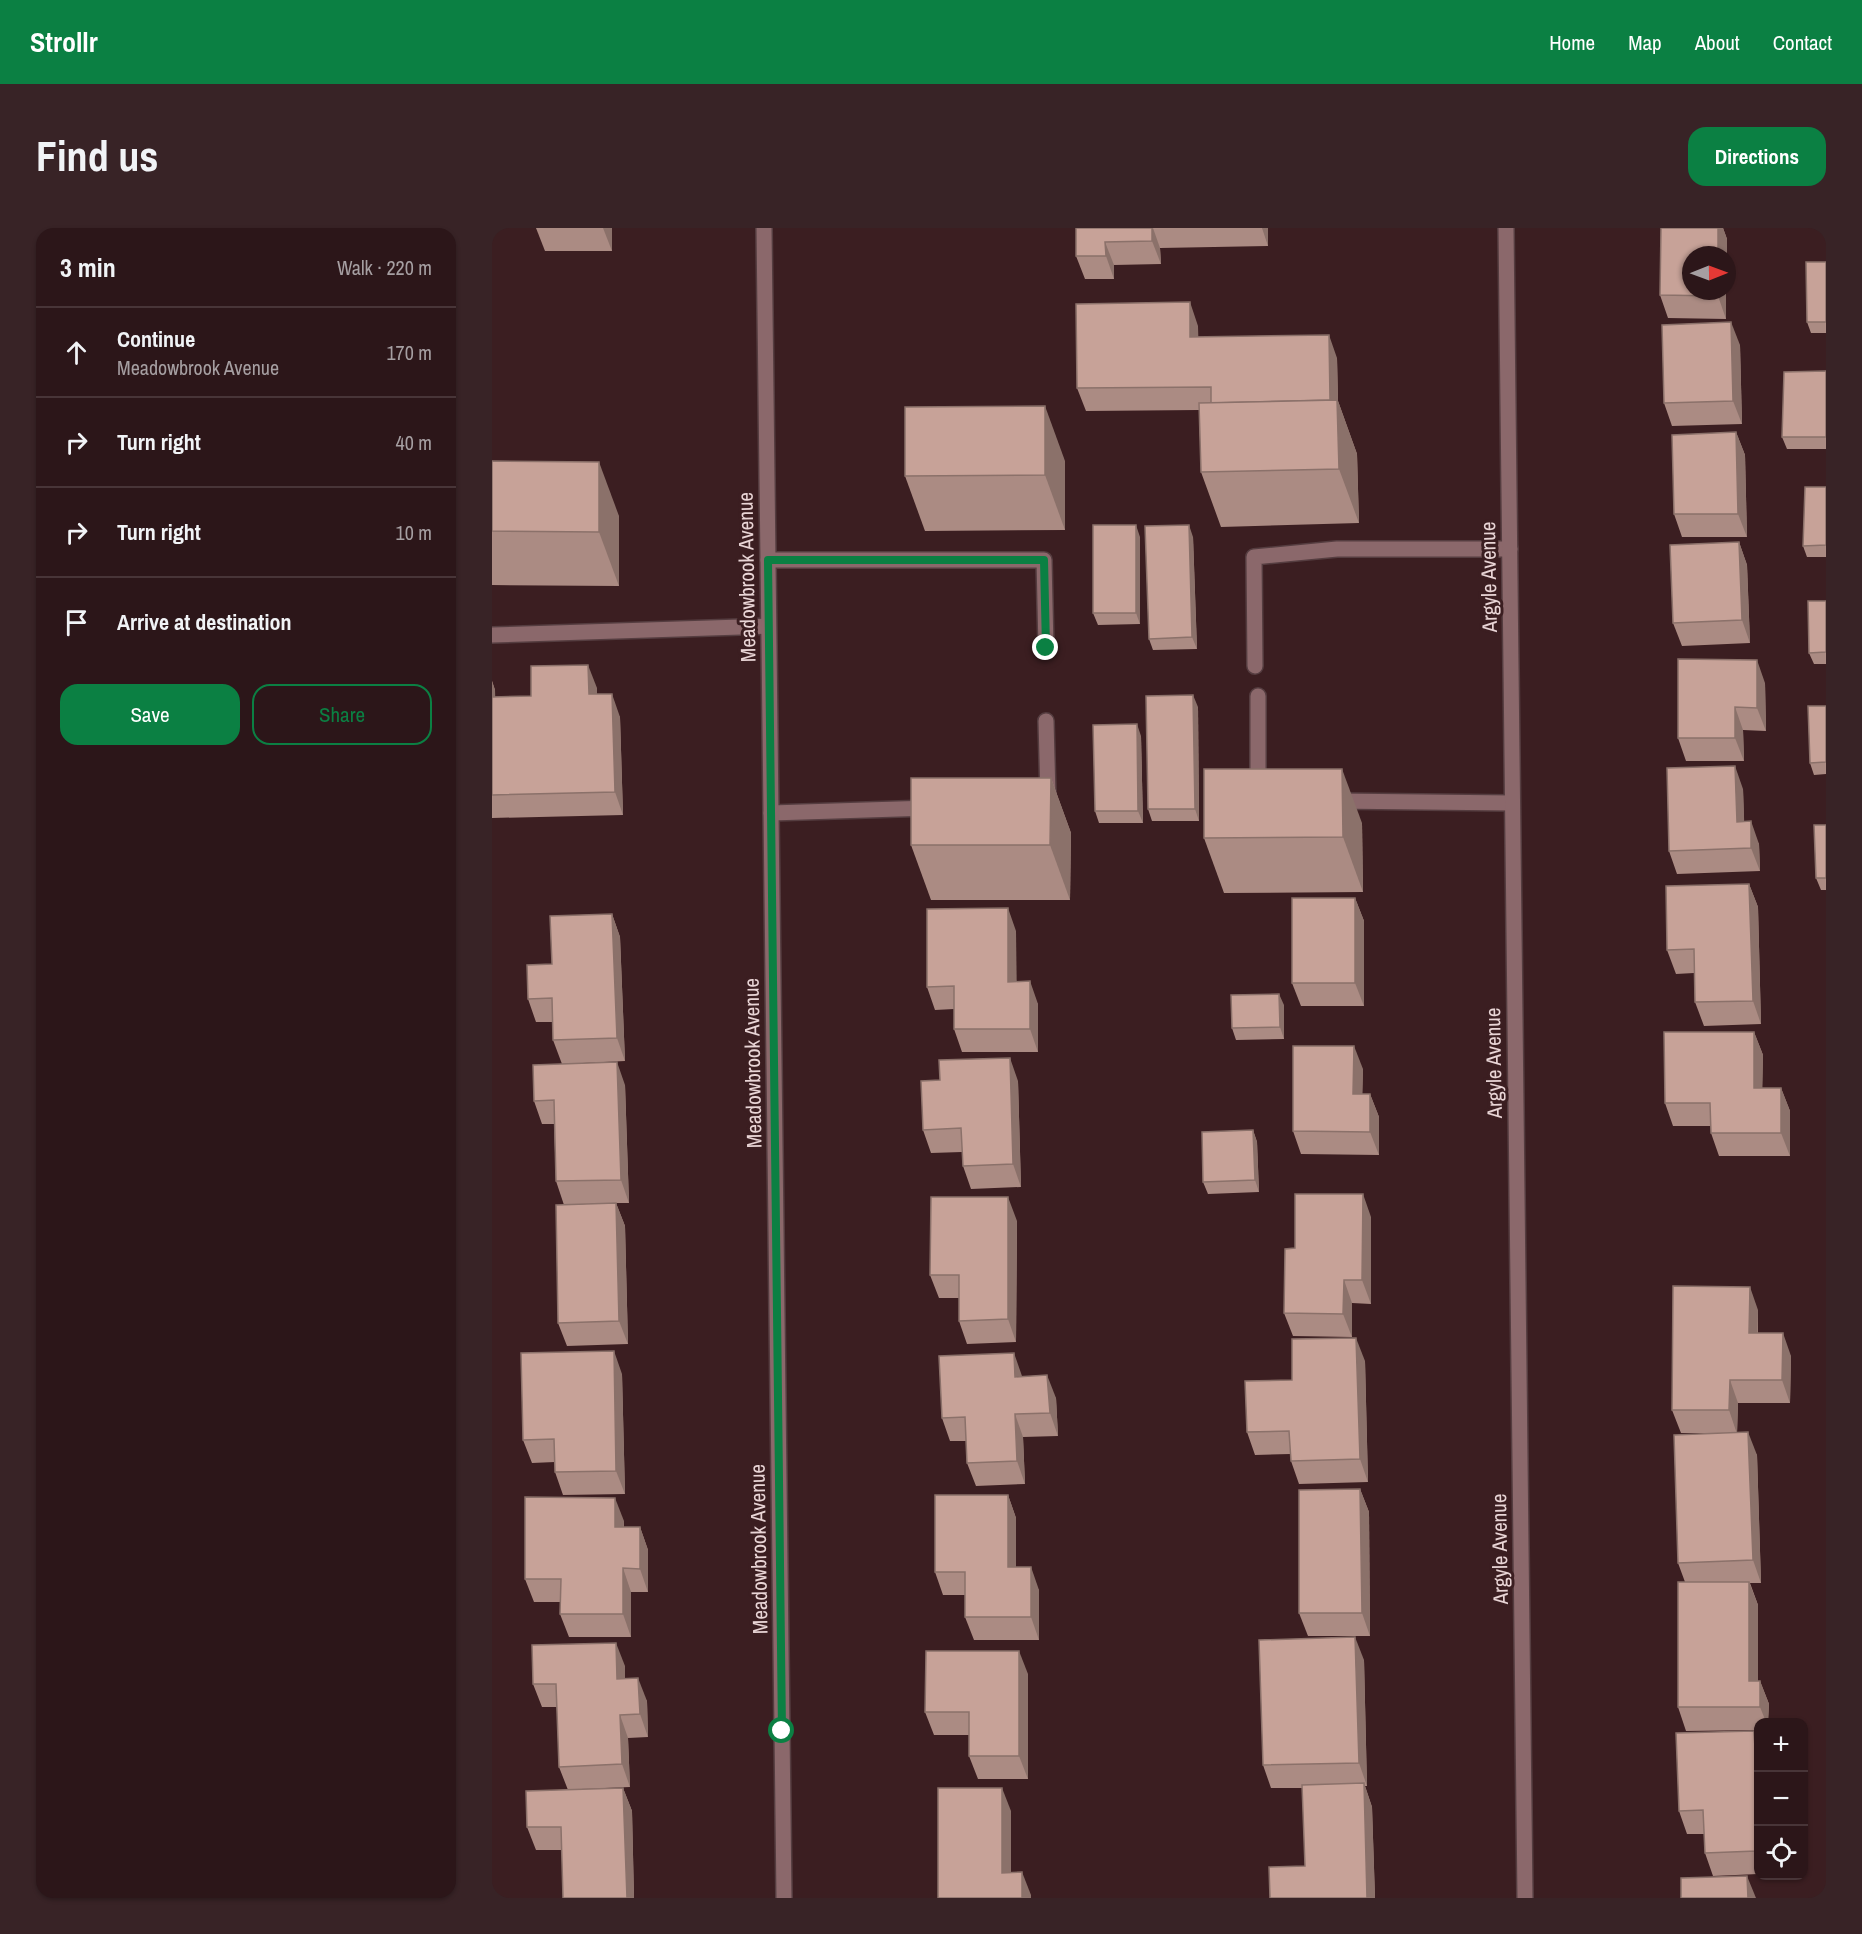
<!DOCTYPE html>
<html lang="en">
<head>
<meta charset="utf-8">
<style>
	:root { --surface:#2c1619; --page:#382326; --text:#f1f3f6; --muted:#a69fa2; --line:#483538; --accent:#0b8043 }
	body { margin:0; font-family:"Archivo Narrow",sans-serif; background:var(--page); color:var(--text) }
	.controls { position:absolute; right:18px; bottom:18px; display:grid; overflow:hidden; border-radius:12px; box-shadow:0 2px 4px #0004 }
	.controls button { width:54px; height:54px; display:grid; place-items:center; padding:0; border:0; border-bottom:2px solid var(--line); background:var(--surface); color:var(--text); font:30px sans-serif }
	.compass { position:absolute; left:1190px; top:18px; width:54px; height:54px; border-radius:50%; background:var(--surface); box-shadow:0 2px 4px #0004; rotate:89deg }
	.stop { position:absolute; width:18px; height:18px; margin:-14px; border:4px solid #0b8043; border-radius:50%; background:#fff }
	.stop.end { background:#0b8043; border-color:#fff; box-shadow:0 2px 6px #0008 }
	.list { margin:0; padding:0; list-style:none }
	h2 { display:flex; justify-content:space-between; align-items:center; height:78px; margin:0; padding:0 24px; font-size:26px }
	h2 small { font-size:20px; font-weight:400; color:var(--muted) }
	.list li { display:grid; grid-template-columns:39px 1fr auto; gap:18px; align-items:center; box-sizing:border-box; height:90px; padding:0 24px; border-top:2px solid var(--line) }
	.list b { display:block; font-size:22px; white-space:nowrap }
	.list p { margin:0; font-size:20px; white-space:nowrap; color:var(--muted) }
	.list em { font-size:20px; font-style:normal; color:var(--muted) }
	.actions { display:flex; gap:12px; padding:18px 24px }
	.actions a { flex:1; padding:14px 0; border:2px solid var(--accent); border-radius:18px; text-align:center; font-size:21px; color:var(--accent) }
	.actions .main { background:var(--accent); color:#fff }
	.icon { flex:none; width:33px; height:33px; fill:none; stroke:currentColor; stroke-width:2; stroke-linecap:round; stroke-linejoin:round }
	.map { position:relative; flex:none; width:1334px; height:1670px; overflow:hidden; border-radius:18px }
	header { display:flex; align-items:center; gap:36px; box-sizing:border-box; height:84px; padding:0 30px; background:var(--accent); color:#fff }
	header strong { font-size:28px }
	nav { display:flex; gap:33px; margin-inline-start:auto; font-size:21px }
	.intro { display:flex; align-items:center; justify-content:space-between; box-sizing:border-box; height:144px; padding:0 36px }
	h1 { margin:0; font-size:42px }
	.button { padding:15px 27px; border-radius:18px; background:var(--accent); color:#fff; font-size:21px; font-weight:700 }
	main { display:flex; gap:36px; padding:0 36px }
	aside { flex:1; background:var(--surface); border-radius:18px; box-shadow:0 2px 4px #0004 }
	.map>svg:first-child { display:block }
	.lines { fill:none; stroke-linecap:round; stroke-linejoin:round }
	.lane-casing { stroke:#553d40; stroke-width:18 }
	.street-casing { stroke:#553d40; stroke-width:18 }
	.lane { stroke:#8b686b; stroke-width:15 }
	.street { stroke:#8b686b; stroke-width:15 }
	.wall { fill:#ab8b83 }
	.shaded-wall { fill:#8b716a }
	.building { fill:#c7a298; stroke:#8b716a; stroke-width:1.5 }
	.route { stroke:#0b8043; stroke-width:8 }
	.labels { text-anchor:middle; stroke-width:6; stroke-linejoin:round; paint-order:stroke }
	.street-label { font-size:21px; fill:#e9d5d6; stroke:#3b1e21 }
</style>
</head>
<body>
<header>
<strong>Strollr</strong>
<nav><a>Home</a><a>Map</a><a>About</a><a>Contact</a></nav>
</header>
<div class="intro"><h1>Find us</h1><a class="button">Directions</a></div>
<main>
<aside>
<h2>3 min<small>Walk · 220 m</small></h2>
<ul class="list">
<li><svg class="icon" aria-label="ahead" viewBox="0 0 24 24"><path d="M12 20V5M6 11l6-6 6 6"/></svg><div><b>Continue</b><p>Meadowbrook Avenue</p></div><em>170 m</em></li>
<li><svg class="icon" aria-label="right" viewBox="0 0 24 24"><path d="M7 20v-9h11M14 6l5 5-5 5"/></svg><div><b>Turn right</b></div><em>40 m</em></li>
<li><svg class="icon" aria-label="right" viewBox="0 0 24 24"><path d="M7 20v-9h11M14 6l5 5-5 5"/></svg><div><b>Turn right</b></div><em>10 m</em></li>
<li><svg class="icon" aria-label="arrive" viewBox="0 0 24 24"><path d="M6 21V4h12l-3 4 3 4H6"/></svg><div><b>Arrive at destination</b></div></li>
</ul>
<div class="actions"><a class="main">Save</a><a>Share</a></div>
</aside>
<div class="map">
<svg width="1334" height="1670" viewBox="0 0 1334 1670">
	<rect width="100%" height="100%" fill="#3b1e21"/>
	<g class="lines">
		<g class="lane-casing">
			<g id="lane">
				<path d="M276,332H552L554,420"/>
				<path d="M0,407L276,398"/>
				<path d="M763,438L762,329L845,321H1018"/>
				<path d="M554,493L556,568"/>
				<path d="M766,561V468"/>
				<path d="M843,573L1020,575"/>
				<path d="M279,585L438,580"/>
			</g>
		</g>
		<g class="street-casing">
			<g id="street">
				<path d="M272,0L292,1670"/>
				<path d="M1014,0L1033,1670"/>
			</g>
		</g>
		<use href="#lane" class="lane"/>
		<use href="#street" class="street"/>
	</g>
	<g class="wall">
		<path d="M44,0H120V23H53Z"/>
		<path d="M584,0H776V18L668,20L669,36L622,37V51H593L584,28Z"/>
		<path d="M1169,0H1231L1235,11V27H1199V63H1234V91L1176,90L1168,67Z"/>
		<path d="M1334,34V105H1319L1315,94Z"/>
		<path d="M706,98V109L845,130L846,173L865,226L867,295L729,299L709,244L707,182L594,183L585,160Z"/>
		<path d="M1248,117L1250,196L1180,198L1172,175Z"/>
		<path d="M1334,143V221H1295L1290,209Z"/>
		<path d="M1244,204L1253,227L1255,309H1190L1182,286Z"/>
		<path d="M0,233L127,288V358L0,357Z"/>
		<path d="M573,233V302L433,303L413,248Z"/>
		<path d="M1334,259V329H1315L1311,318Z"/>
		<path d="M648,309V396L606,397L601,385Z"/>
		<path d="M701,309L705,421L661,422L657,411Z"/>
		<path d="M1247,314L1255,337L1258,415L1190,418L1181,395Z"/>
		<path d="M1334,373V436H1322L1317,425Z"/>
		<path d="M0,453L3,462V469L39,468L105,460V466L128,489L131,587L0,590Z"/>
		<path d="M1273,455L1274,503L1251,502L1252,533H1194L1186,510Z"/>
		<path d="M1334,478V546L1322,547L1318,535Z"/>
		<path d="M706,479L707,593H660L656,581Z"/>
		<path d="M649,508L651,595H607L603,583Z"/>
		<path d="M559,550L579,605L578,672H439L419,617Z"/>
		<path d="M1251,561L1252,594L1267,616L1268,643L1185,646L1177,623Z"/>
		<path d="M870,595L871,664L732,665L712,610Z"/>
		<path d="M1334,597V662H1329L1324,650Z"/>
		<path d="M1257,656L1266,679L1269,796L1212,798L1203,774L1202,745L1184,746L1175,722Z"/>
		<path d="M863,670L872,693V778H809L800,755Z"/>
		<path d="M120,686L128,709L133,833L70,836L61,812V794H44L36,771L60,736Z"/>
		<path d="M524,703V754L546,776V824H470L462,801V781L443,782L435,759Z"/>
		<path d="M792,777V811L744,812L740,800Z"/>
		<path d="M1262,804L1271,827L1270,860H1289L1298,883V928H1227L1219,905V898H1181L1173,875Z"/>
		<path d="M871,841L870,866H878L887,889V927L809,926L801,903Z"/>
		<path d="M526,853L529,959L479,961L471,938L470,924L439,925L431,902Z"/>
		<path d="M133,857L137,975H124L133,998L136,1116L75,1118L66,1095L122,975L72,977L64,953L62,896H50L42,873Z"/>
		<path d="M761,902L765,914L767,964L716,966L711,954Z"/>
		<path d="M879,989V1076L860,1075V1109L801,1108L792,1085L803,1020Z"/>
		<path d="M525,993L524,1114L475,1116L467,1093V1070H447L438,1047Z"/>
		<path d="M1266,1082V1105L1299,1128L1298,1175H1246L1245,1205L1265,1227L1269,1355H1258L1266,1377V1453H1268L1277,1476L1276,1494H1266V1502L1194,1503L1186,1479L1193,1354L1186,1335L1226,1205H1189L1180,1182Z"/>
		<path d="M873,1133L876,1254L807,1256L799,1233L798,1226L763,1227L755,1204L800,1152Z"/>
		<path d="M130,1146L133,1266L71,1267L63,1244V1234L40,1235L31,1212Z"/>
		<path d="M530,1148L564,1170L566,1208L531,1209L533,1256L484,1258L475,1235L474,1213H458L450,1190Z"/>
		<path d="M868,1261L877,1284L878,1408H816L807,1385Z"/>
		<path d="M516,1267L524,1290V1339L547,1362V1412H482L473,1389V1367H451L443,1344Z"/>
		<path d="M132,1293V1299H148L156,1322V1364H139V1409H77L68,1386V1374H42L33,1351Z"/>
		<path d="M872,1432L875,1558H873L880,1579L883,1670H778L813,1638L811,1560H779L771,1537Z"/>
		<path d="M133,1438V1450L155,1473L156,1509L136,1510L138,1559L88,1561L131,1560L140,1583L142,1670H71L70,1622H44L35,1599L76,1562L67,1539L65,1479H50L41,1456Z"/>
		<path d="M536,1446V1551H486L477,1528V1507H442L433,1484Z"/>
		<path d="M1266,1514V1646L1221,1648L1213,1625L1212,1606H1195L1187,1583Z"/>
	</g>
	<g class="shaded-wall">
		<path d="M111,0H120V23Z"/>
		<path d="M660,0H661L668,20L669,36L660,13Z"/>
		<path d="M770,0H776V18Z"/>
		<path d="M1226,0H1231L1235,11V27H1226Z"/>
		<path d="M613,14L622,37V51L614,28Z"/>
		<path d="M1226,63H1234V91L1226,68Z"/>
		<path d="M698,74L706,98L707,132L698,109Z"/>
		<path d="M1239,94L1248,117L1250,196L1241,173Z"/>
		<path d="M837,107L845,130L846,173L865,226L867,295L847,241L838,178Z"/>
		<path d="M553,178L573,233V302L553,247Z"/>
		<path d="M1244,204L1253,227L1255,309L1246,286Z"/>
		<path d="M107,234L127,288V358L107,304Z"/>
		<path d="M644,297L648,309V396L644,385Z"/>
		<path d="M697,297L701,309L705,421L700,409Z"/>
		<path d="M1247,314L1255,337L1258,415L1250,392Z"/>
		<path d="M1265,432L1273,455L1274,503L1265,480Z"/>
		<path d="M96,437L105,460V489L97,466Z"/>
		<path d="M0,453L3,462L4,492L0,482Z"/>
		<path d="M120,466L128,489L131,587L123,564Z"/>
		<path d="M701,467L706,479L707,593L703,581Z"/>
		<path d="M1243,479L1251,502L1252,533L1243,510Z"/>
		<path d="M645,496L649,508L651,595L646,583Z"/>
		<path d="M1243,538L1251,561L1253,617L1245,594Z"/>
		<path d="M850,541L870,595L871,664L851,609Z"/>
		<path d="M559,550L579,605L578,672L558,617Z"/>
		<path d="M1259,593L1267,616L1268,643L1259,620Z"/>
		<path d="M1257,656L1266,679L1269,796L1261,773Z"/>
		<path d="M863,670L872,693V778L863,755Z"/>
		<path d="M516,680L524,703L525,777L516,754Z"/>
		<path d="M120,686L128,709L133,833L125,810Z"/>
		<path d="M538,753L546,776V824L538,801Z"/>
		<path d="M787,766L792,777V811L788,799Z"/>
		<path d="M1262,804L1271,827L1270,883L1262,860Z"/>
		<path d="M862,818L871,841L870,889L861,866Z"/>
		<path d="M518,830L526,853L529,959L521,936Z"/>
		<path d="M125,834L133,857L137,975L129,952Z"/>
		<path d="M1289,860L1298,883V928L1289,905Z"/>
		<path d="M878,866L887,889V927L878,904Z"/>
		<path d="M761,902L765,914L767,964L763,952Z"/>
		<path d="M871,966L879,989V1076L870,1052Z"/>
		<path d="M516,969L525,993L524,1114L516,1091Z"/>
		<path d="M124,975L133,998L136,1116L127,1093Z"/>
		<path d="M852,1052L860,1075V1109L851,1086Z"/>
		<path d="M1258,1059L1266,1082L1265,1128L1257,1105Z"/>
		<path d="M1291,1105L1299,1128L1298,1175L1290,1152Z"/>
		<path d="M864,1110L873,1133L876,1254L868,1231Z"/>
		<path d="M122,1123L130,1146L133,1266L124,1243Z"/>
		<path d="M522,1125L530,1148L523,1149Z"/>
		<path d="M555,1147L564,1170L566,1208L558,1185Z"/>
		<path d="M1238,1152L1246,1175L1245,1206L1237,1182Z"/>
		<path d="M523,1186L531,1209L533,1256L525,1233Z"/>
		<path d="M1256,1204L1265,1227L1269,1355L1261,1332Z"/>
		<path d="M868,1261L877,1284L878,1408L870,1385Z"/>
		<path d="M516,1267L524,1290V1362L516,1339Z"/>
		<path d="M123,1270L132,1293L131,1322L123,1299Z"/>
		<path d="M148,1299L156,1322V1364L148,1341Z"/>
		<path d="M539,1339L547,1362V1412L539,1389Z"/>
		<path d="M131,1340L139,1364V1409L131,1386Z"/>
		<path d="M1257,1354L1266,1377V1476L1257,1453Z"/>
		<path d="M863,1409L872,1432L875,1558L867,1535Z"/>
		<path d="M124,1415L133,1438V1474L125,1451Z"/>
		<path d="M527,1423L536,1446V1551L527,1528Z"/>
		<path d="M146,1450L155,1473L156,1509L148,1486Z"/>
		<path d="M1268,1453L1277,1476L1276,1494H1274L1268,1479Z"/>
		<path d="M128,1487L136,1510L138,1559L130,1536Z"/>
		<path d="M1262,1503L1266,1514V1545L1264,1537Z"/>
		<path d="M872,1555L880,1579L883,1670H875Z"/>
		<path d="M131,1560L140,1583L142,1670H135Z"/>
		<path d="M510,1560L519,1583V1668L510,1645Z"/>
		<path d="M1311,1564L1313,1601L1311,1595Z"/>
		<path d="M1263,1579L1266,1589V1629L1264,1623Z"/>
		<path d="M530,1644L539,1667V1670H530Z"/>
		<path d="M1255,1648L1264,1670H1256Z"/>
	</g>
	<g class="building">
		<path d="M584,0H660V13L613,14L614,28H584Z"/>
		<path d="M1169,0H1226V27H1199V63H1226V68L1168,67Z"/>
		<path d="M1314,34H1334V94H1315Z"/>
		<path d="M698,74V109L837,107L838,172L719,175V159L585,160L584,76Z"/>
		<path d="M1239,94L1241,173L1172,175L1170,97Z"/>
		<path d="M1334,143V209H1290L1292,144Z"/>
		<path d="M845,172L847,241L709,244L707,175Z"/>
		<path d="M553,178V247L413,248V179Z"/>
		<path d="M1244,204L1246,286H1182L1180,207Z"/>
		<path d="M0,233L107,234V304L0,303Z"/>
		<path d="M1313,259H1334V317L1311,318Z"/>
		<rect x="601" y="297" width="43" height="88"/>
		<path d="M697,297L700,409L657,411L653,298Z"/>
		<path d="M1247,314L1250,392L1181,395L1178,317Z"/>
		<path d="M1316,373H1334V424L1317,425Z"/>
		<path d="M1186,431L1265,432V480L1243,479V510H1186Z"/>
		<path d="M96,437L97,466H120L123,564L0,567V469L39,468V438Z"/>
		<path d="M701,467L703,581H656L654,468Z"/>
		<path d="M1316,478H1334V534L1318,535Z"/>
		<path d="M645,496L646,583H603L601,497Z"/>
		<path d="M1243,538L1245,594L1259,593V620L1177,623L1175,540Z"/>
		<path d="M712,541H850L851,609L712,610Z"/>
		<path d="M419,550H559L558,617H419Z"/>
		<path d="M1322,597H1334V650H1324Z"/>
		<path d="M1257,656L1261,773L1203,774L1202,721L1175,722L1174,658Z"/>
		<rect x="800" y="670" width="63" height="85"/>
		<path d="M516,680V754L538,753V801H462V758L435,759V681Z"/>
		<path d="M120,686L125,810L61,812L60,770L36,771L35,737L60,736L58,688Z"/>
		<path d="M787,766L788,799L740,800L739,767Z"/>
		<path d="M1172,804H1262V860H1289V905H1219L1218,875H1173Z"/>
		<path d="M801,818H862L861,866H878V904L801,903Z"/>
		<path d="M518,830L521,936L471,938L469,900L431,902L429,853L448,852L447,832Z"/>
		<path d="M125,834L129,952L64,953L62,872L42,873L41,837Z"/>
		<path d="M761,902L763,952L711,954L710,904Z"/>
		<path d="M803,966H871L870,1052H852L851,1086L792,1085L793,1021L803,1020Z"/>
		<path d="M439,969H516V1091L467,1093V1047H438Z"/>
		<path d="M124,975L127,1093L66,1095L64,977Z"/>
		<path d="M1181,1058L1258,1059L1257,1105H1291L1290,1152H1238L1237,1182H1180Z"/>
		<path d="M864,1110L868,1231L799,1233L797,1203L755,1204L753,1153L800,1152V1111Z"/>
		<path d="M122,1123L124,1243L63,1244L62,1211L31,1212L29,1125Z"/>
		<path d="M522,1125L523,1149L555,1147L558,1185L523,1186L525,1233L475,1235L473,1189L450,1190L447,1128Z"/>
		<path d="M1256,1204L1261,1332L1186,1335L1182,1207Z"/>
		<path d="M868,1261L870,1385H807V1262Z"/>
		<path d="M443,1267H516V1339H539V1389H473V1344H443Z"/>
		<path d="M33,1269L123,1270V1299H148V1341L131,1340V1386H68L69,1351H33Z"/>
		<path d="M1186,1354H1257V1453H1268V1479H1186Z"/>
		<path d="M863,1409L867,1535L771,1537L767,1412Z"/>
		<path d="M124,1415L125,1451L146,1450L148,1486L128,1487L130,1536L67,1539L64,1456H41L40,1417Z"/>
		<path d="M434,1423H527V1528H477V1484H433Z"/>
		<path d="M1262,1503L1264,1537H1266V1579H1263L1264,1623L1213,1625L1211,1582L1187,1583L1184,1505Z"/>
		<path d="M872,1555L875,1670H778L777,1639L813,1638L810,1557Z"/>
		<path d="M131,1560L135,1670H71L69,1599H35L34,1563Z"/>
		<path d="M446,1560H510V1645L530,1644V1670H446Z"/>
		<path d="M1255,1648L1256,1670H1189V1650Z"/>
	</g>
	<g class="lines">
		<path class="route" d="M290,1503L276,332H552L554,420"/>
	</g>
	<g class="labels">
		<g class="street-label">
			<text transform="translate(255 349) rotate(-91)" y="7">Meadowbrook Avenue</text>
			<text transform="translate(997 349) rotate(-91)" y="7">Argyle Avenue</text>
			<text transform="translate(261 835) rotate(-91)" y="7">Meadowbrook Avenue</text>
			<text transform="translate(1002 835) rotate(-91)" y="7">Argyle Avenue</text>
			<text transform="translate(267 1321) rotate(-91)" y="7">Meadowbrook Avenue</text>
			<text transform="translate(1008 1321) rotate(-91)" y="7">Argyle Avenue</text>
		</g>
	</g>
</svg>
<div class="controls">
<button>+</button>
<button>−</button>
<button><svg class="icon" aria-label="locate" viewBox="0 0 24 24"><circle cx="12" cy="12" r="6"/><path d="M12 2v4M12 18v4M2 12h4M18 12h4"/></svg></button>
</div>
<svg class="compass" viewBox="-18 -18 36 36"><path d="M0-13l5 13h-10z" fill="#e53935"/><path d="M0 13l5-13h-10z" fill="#a69fa2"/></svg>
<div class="stop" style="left:290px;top:1503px"></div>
<div class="stop end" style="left:554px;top:420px"></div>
</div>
</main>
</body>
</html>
